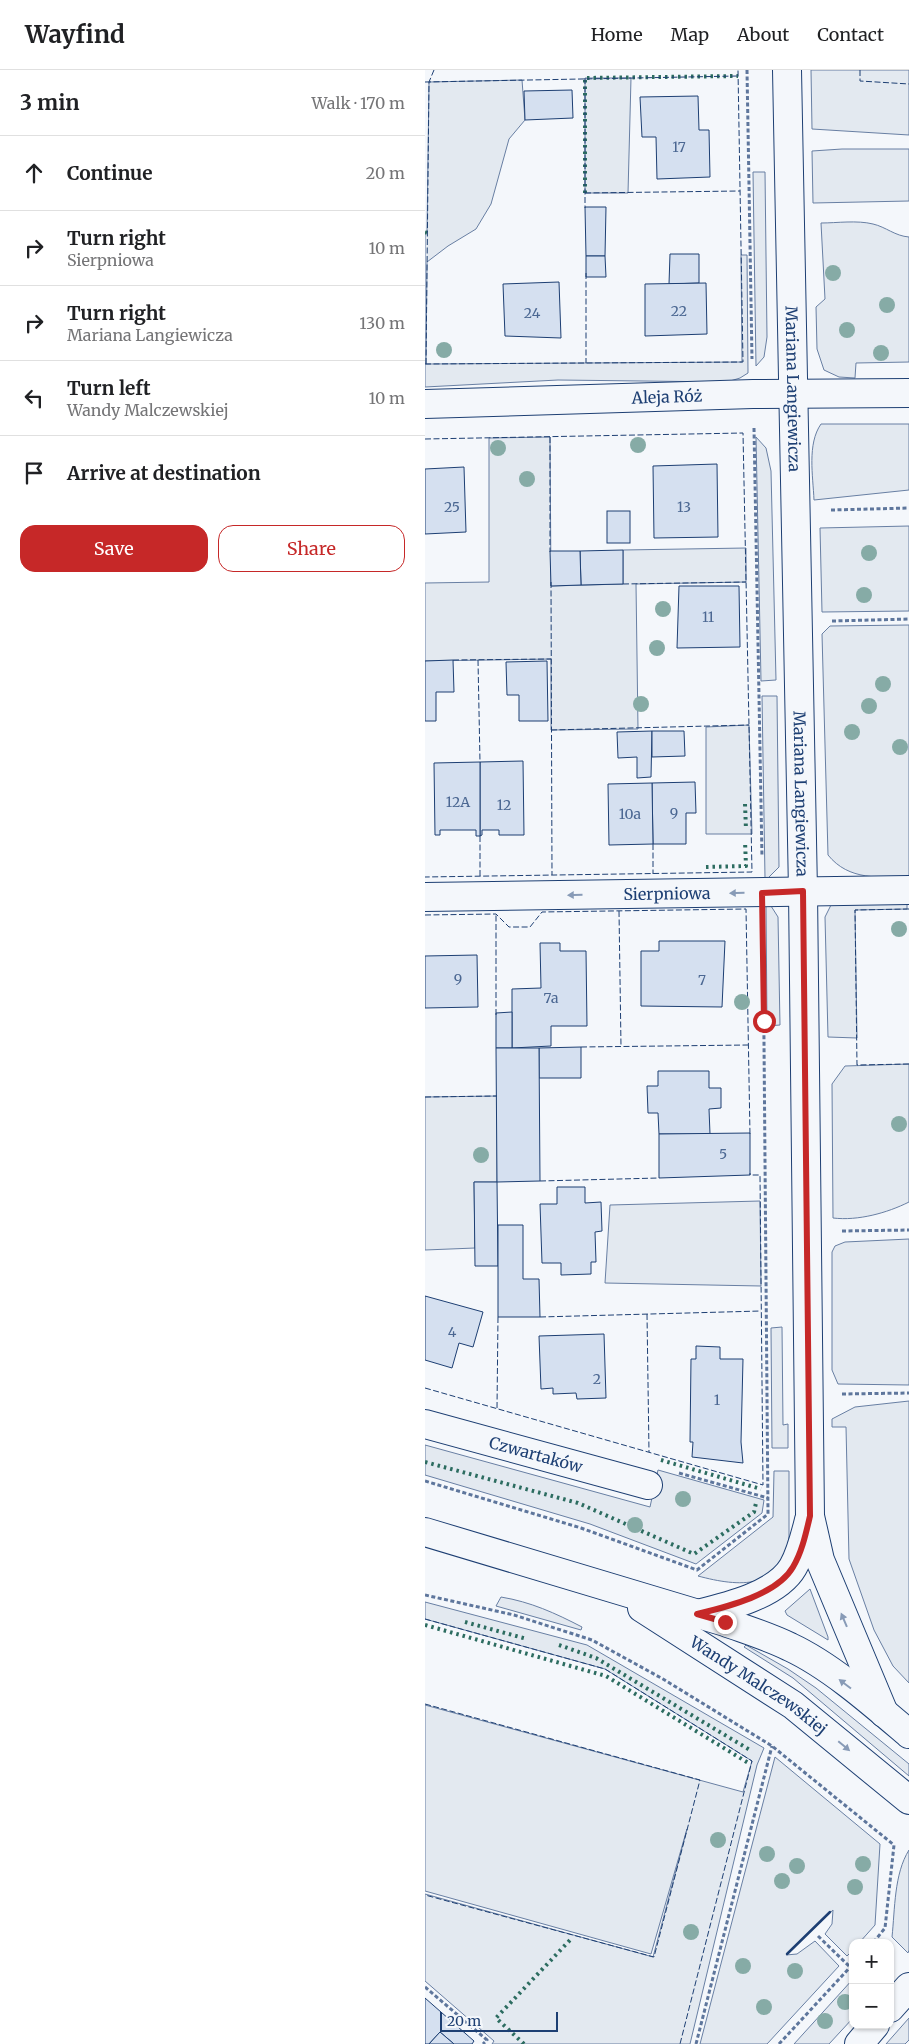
<!DOCTYPE html>
<html lang="en">
<head>
<meta charset="utf-8">
<style>
	:root { --surface:#fff; --page:#f6f6f6; --text:#202124; --muted:#757577; --line:#e0e0e0; --accent:#c62828 }
	body { margin:0; font-family:Merriweather,serif; background:var(--page); color:var(--text) }
	.controls { position:absolute; right:15px; bottom:15px; display:grid; overflow:hidden; border-radius:10px; box-shadow:0 1px 4px #0004 }
	.controls button { width:45px; height:45px; display:grid; place-items:center; padding:0; border:0; border-bottom:1px solid var(--line); background:var(--surface); color:var(--text); font:25px sans-serif }
	.scale { position:absolute; left:15px; bottom:12px; width:118px; box-sizing:border-box; padding-left:5px; border:2px solid #1d3f73; border-top:0; font-size:14px; line-height:18px; white-space:nowrap; color:#1d3f73; -webkit-text-stroke:4px #f4f7fb; paint-order:stroke }
	.stop { position:absolute; width:15px; height:15px; margin:-11px; border:4px solid #c62828; border-radius:50%; background:#fff }
	.stop.end { background:#c62828; border-color:#fff; box-shadow:0 1px 5px #0008 }
	.list { margin:0; padding:0; list-style:none }
	h2 { display:flex; justify-content:space-between; align-items:center; height:65px; margin:0; padding:0 20px; font-size:21px }
	h2 small { font-size:16px; font-weight:400; color:var(--muted) }
	.list li { display:grid; grid-template-columns:32px 1fr auto; gap:15px; align-items:center; box-sizing:border-box; height:75px; padding:0 20px; border-top:1px solid var(--line) }
	.list b { display:block; font-size:19px; white-space:nowrap }
	.list p { margin:0; font-size:16px; white-space:nowrap; color:var(--muted) }
	.list em { font-size:16px; font-style:normal; color:var(--muted) }
	.actions { display:flex; gap:10px; padding:15px 20px }
	.actions a { flex:1; padding:11px 0; border:1px solid var(--accent); border-radius:15px; text-align:center; font-size:18px; color:var(--accent) }
	.actions .main { background:var(--accent); color:#fff }
	.icon { flex:none; width:28px; height:28px; fill:none; stroke:currentColor; stroke-width:2; stroke-linecap:round; stroke-linejoin:round }
	.map { position:relative; flex:none; width:484px; height:1974px; overflow:hidden }
	header { display:flex; align-items:center; gap:30px; box-sizing:border-box; height:70px; padding:0 25px; background:var(--surface); border-bottom:1px solid var(--line) }
	header strong { font-size:24px }
	nav { display:flex; gap:28px; margin-inline-start:auto; font-size:18px }
	main { display:flex }
	aside { flex:1; background:var(--surface) }
	.map>svg:first-child { display:block }
	.green { fill:#e3e9f0; stroke:#687fa3 }
	.building { fill:#d5e0f0; stroke:#1d3f73 }
	.lines { fill:none; stroke-linecap:round; stroke-linejoin:round }
	.minor-casing { stroke:#1d3f73; stroke-width:30 }
	.major-casing { stroke:#1d3f73; stroke-width:30 }
	.path { stroke:#5e769c; stroke-width:3; stroke-dasharray:4 2.5; stroke-linecap:butt }
	.minor { stroke:#f4f7fb; stroke-width:28 }
	.major { stroke:#f4f7fb; stroke-width:28 }
	.hedge { stroke:#2c6c60; stroke-width:4; stroke-dasharray:2.5 4; stroke-linecap:butt }
	.fence { stroke:#1d3f73; stroke-width:1; stroke-dasharray:6 2.5; stroke-linecap:butt }
	.wall { stroke:#1d3f73; stroke-width:2.5 }
	.tree { fill:#86aba6 }
	.oneway { fill:#889bb7 }
	.route { stroke:#c62828; stroke-width:6 }
	.labels { text-anchor:middle; stroke-width:4; stroke-linejoin:round; paint-order:stroke }
	.number-label { font-size:14px; fill:#4b6792 }
	.street-label { font-size:16px; fill:#1d3f73; stroke:#f4f7fb }
</style>
</head>
<body>
<header>
<strong>Wayfind</strong>
<nav><a>Home</a><a>Map</a><a>About</a><a>Contact</a></nav>
</header>
<main>
<aside>
<h2>3 min<small>Walk · 170 m</small></h2>
<ul class="list">
<li><svg class="icon" aria-label="ahead" viewBox="0 0 24 24"><path d="M12 20V5M6 11l6-6 6 6"/></svg><div><b>Continue</b></div><em>20 m</em></li>
<li><svg class="icon" aria-label="right" viewBox="0 0 24 24"><path d="M7 20v-9h11M14 6l5 5-5 5"/></svg><div><b>Turn right</b><p>Sierpniowa</p></div><em>10 m</em></li>
<li><svg class="icon" aria-label="right" viewBox="0 0 24 24"><path d="M7 20v-9h11M14 6l5 5-5 5"/></svg><div><b>Turn right</b><p>Mariana Langiewicza</p></div><em>130 m</em></li>
<li><svg class="icon" aria-label="left" viewBox="0 0 24 24"><path d="M17 20v-9H6M10 6l-5 5 5 5"/></svg><div><b>Turn left</b><p>Wandy Malczewskiej</p></div><em>10 m</em></li>
<li><svg class="icon" aria-label="arrive" viewBox="0 0 24 24"><path d="M6 21V4h12l-3 4 3 4H6"/></svg><div><b>Arrive at destination</b></div></li>
</ul>
<div class="actions"><a class="main">Save</a><a>Share</a></div>
</aside>
<div class="map">
<svg width="484" height="1974" viewBox="0 0 484 1974">
	<rect width="100%" height="100%" fill="#f4f7fb"/>
	<g class="green">
		<path d="M386,0H484V65L387,59Z"/>
		<path d="M160,8H206L203,123H160Z"/>
		<path d="M97,10L100,50L84,69L66,134L51,159L23,176L2,192L1,294L317,292L316,185H322L323,303L315,308L302,312L133,310L0,317V162H2L4,12Z"/>
		<path d="M417,79H484V131L388,133L387,81Z"/>
		<path d="M328,102H340L342,267L339,287L331,296Z"/>
		<path d="M396,153C412,153 432,150 448,154C461,157 470,166 484,167V292L431,293L430,308L414,307L399,300L392,279L391,237L400,229Z"/>
		<path d="M396,354H484V420L389,430C388,406 382,374 396,354Z"/>
		<path d="M125,367L126,516L198,514V480L321,478V512L211,514L213,659L126,660V589L0,591V513L64,512V368Z"/>
		<path d="M331,367L341,378L346,401L351,610L336,611Z"/>
		<path d="M484,456V541L397,542L395,458Z"/>
		<path d="M484,555V807C454,807 424,811 403,785L397,564L405,556Z"/>
		<path d="M337,626H352L354,797L343,808H340Z"/>
		<path d="M324,655L327,764H281V657Z"/>
		<path d="M482,831V839L430,840L432,968L403,967L400,847L407,833Z"/>
		<path d="M341,836H346L353,847L355,955L342,956Z"/>
		<path d="M484,994V1132C462,1143 433,1151 408,1148L407,1014L420,996Z"/>
		<path d="M72,1026V1112H49L50,1178L0,1180V1027Z"/>
		<path d="M335,1131L336,1216L180,1213L185,1135Z"/>
		<path d="M484,1169V1315L413,1314L407,1300V1182L410,1176L420,1172Z"/>
		<path d="M357,1257L358,1355L363,1354V1378H347L346,1258Z"/>
		<path d="M484,1331V1613L468,1596L449,1560L424,1489L421,1357H407V1349L430,1337Z"/>
		<path d="M0,1375L225,1437L233,1400L339,1430L337,1443L271,1494L165,1454L0,1405Z"/>
		<path d="M349,1401H364V1466C358,1521 314,1517 273,1506L348,1447Z"/>
		<path d="M385,1519L403,1567V1570L362,1545L360,1541Z"/>
		<path d="M76,1527C106,1532 130,1543 157,1557L156,1560L71,1536Z"/>
		<path d="M0,1532L162,1575L339,1678L332,1695L265,1974H67L69,1971L0,1911V1824L228,1887L262,1759L226,1884L0,1821V1635L318,1722L327,1691L180,1599L0,1549Z"/>
		<path d="M321,1575L363,1599L391,1618L484,1694V1706L368,1608L319,1577Z"/>
		<path d="M350,1687L455,1774L450,1855L434,1873H428V1880L422,1886L400,1864L407,1854L408,1840L361,1885L372,1884L390,1871L414,1896L342,1974H275Z"/>
		<path d="M484,1780V1880L483,1883L467,1867C470,1839 469,1804 484,1780Z"/>
		<path d="M428,1909V1948L404,1974H369Z"/>
		<path d="M484,1948V1970L480,1974H461Z"/>
	</g>
	<g class="building">
		<path d="M147,20L148,48L100,50L99,21Z"/>
		<path d="M273,26L274,60H284L285,107L232,109L231,67H217L215,27Z"/>
		<path d="M160,137H181L180,186H161Z"/>
		<path d="M245,184H274V213L244,214Z"/>
		<path d="M161,186H180L181,207H161Z"/>
		<path d="M134,212L136,268L80,266L78,214Z"/>
		<path d="M281,213L282,264L220,266V214Z"/>
		<path d="M292,394L293,467L229,468L228,396Z"/>
		<path d="M39,397L41,462L0,464V399Z"/>
		<rect x="182" y="441" width="23" height="32"/>
		<path d="M198,480V514L156,515L155,481Z"/>
		<path d="M125,481H155L156,515L126,516Z"/>
		<path d="M254,516H314L315,577L252,578Z"/>
		<path d="M28,590L29,622H11V651H0V591Z"/>
		<path d="M122,591L123,651H94V625H82L81,592Z"/>
		<path d="M227,661L226,707L212,708V687L193,688L192,662Z"/>
		<path d="M227,661H259L260,686L227,687Z"/>
		<path d="M98,691L99,765H74V760H57V765L55,766V692Z"/>
		<path d="M55,692V766H51V760H15V765H10L9,693Z"/>
		<path d="M270,712L271,743H261V774H228L227,713Z"/>
		<path d="M227,713L228,774L184,775L183,714Z"/>
		<path d="M234,871H300L297,937L216,936V881H234Z"/>
		<path d="M115,873H135V881H161L162,956H126V976L87,978V919L116,918Z"/>
		<path d="M52,885L53,937L0,938V886Z"/>
		<path d="M87,942V978H71V943Z"/>
		<path d="M156,977V1008H114V978Z"/>
		<path d="M71,978H114L115,1111L72,1112Z"/>
		<path d="M233,1001H284V1018H296V1038L284,1039L285,1064H234L233,1043H223L222,1016H233Z"/>
		<path d="M325,1063V1105L234,1108V1064Z"/>
		<path d="M49,1112H72L73,1196H50Z"/>
		<path d="M132,1117H160V1133L176,1132L177,1161L170,1162L171,1192H166V1204L136,1205V1193H117L115,1134H132Z"/>
		<path d="M73,1155H98V1209H114L115,1247H73Z"/>
		<path d="M0,1226L58,1242L48,1277L34,1273L27,1298L0,1290Z"/>
		<path d="M179,1264L181,1328L152,1329L151,1323L128,1324V1318L116,1319L114,1266Z"/>
		<path d="M271,1276L295,1277V1289H318L316,1372L318,1393L267,1387L268,1372H265L266,1289H271Z"/>
		<path d="M0,1928L49,1971L47,1974H29L15,1962L4,1974H0Z"/>
		<path d="M15,1962L29,1974H4Z"/>
	</g>
	<g class="lines">
		<g class="minor-casing">
			<g id="minor">
				<path id="s1" d="M362,0L378,821L385,1446L395,1490L459,1643"/>
				<path id="s2" d="M0,334L328,324L484,323"/>
				<path id="s3" d="M0,827L484,820"/>
				<path id="s4" d="M0,1354L223,1415"/>
				<path d="M272,1544C301,1537 352,1525 368,1497C376,1483 380,1466 384,1450"/>
			</g>
		</g>
		<g class="major-casing">
			<g id="major">
				<path d="M0,1462L300,1552C322,1560 345,1567 365,1577C406,1596 450,1635 484,1664"/>
				<path id="s5" d="M217,1538L368,1635L484,1730"/>
				<path d="M465,1938L484,1917"/>
				<path d="M434,1974L450,1955"/>
			</g>
		</g>
		<g class="path">
			<path d="M322,0L327,289"/>
			<path d="M329,358L337,787"/>
			<path d="M406,440L484,438"/>
			<path d="M407,551L484,549"/>
			<path d="M417,1161L484,1160"/>
			<path d="M417,1324L484,1323"/>
			<path d="M254,1403L343,1428"/>
			<path d="M0,1411L156,1458L272,1500L343,1444L338,855"/>
			<path d="M0,1525L89,1545L167,1570L238,1609L347,1676L469,1775L460,1858L448,1873"/>
			<path d="M393,1866L425,1897"/>
			<path d="M0,1917L62,1970L58,1974"/>
			<path d="M271,1974L347,1676"/>
			<path d="M354,1974L428,1894"/>
		</g>
		<use href="#minor" class="minor"/>
		<use href="#major" class="major"/>
		<g class="hedge">
			<path d="M160,123V8L313,6"/>
			<path d="M0,162L2,163"/>
			<path d="M320,734L321,760"/>
			<path d="M281,797L321,796L320,771"/>
			<path d="M236,1390L336,1419"/>
			<path d="M0,1392L153,1433L269,1484L329,1442L331,1433"/>
			<path d="M40,1552L102,1569"/>
			<path d="M0,1555L181,1606L325,1694"/>
			<path d="M134,1575L171,1588L325,1680"/>
			<path d="M99,1974L71,1948L146,1869"/>
		</g>
		<g class="fence">
			<path d="M435,0V11L484,14"/>
			<path d="M160,8V138"/>
			<path d="M0,12L313,6"/>
			<path d="M160,123L315,121"/>
			<path d="M161,203V293"/>
			<path d="M0,294L318,292L313,0"/>
			<path d="M1,294L4,12L9,0"/>
			<path d="M125,367V482"/>
			<path d="M0,369L318,363L327,802L0,807"/>
			<path d="M126,512L127,805"/>
			<path d="M198,514L321,512"/>
			<path d="M28,590L126,589"/>
			<path d="M53,590L55,692"/>
			<path d="M126,660L324,655"/>
			<path d="M228,774V804"/>
			<path d="M55,806V766"/>
			<path d="M484,839L430,840L432,995L484,994"/>
			<path d="M194,841L196,976"/>
			<path d="M0,845L71,844L84,857H105L117,842L321,839L325,1065"/>
			<path d="M71,945V844"/>
			<path d="M156,977L323,975"/>
			<path d="M0,1027L72,1026"/>
			<path d="M115,1111L234,1108"/>
			<path d="M222,1244L224,1382"/>
			<path d="M115,1247L336,1241"/>
			<path d="M0,1318L338,1415L335,1105H325V1103"/>
			<path d="M72,1338L73,1247"/>
			<path d="M0,1549L180,1599L327,1691L255,1974"/>
			<path d="M0,1634L275,1710L229,1887L0,1825"/>
		</g>
		<path class="wall" d="M362,1884L405,1842"/>
	</g>
	<g class="tree">
		<circle cx="408" cy="203" r="8"/>
		<circle cx="462" cy="235" r="8"/>
		<circle cx="422" cy="260" r="8"/>
		<circle cx="19" cy="280" r="8"/>
		<circle cx="456" cy="283" r="8"/>
		<circle cx="213" cy="375" r="8"/>
		<circle cx="73" cy="378" r="8"/>
		<circle cx="102" cy="409" r="8"/>
		<circle cx="444" cy="483" r="8"/>
		<circle cx="439" cy="525" r="8"/>
		<circle cx="238" cy="539" r="8"/>
		<circle cx="232" cy="578" r="8"/>
		<circle cx="458" cy="614" r="8"/>
		<circle cx="216" cy="634" r="8"/>
		<circle cx="444" cy="636" r="8"/>
		<circle cx="427" cy="662" r="8"/>
		<circle cx="475" cy="677" r="8"/>
		<circle cx="474" cy="859" r="8"/>
		<circle cx="317" cy="932" r="8"/>
		<circle cx="474" cy="1054" r="8"/>
		<circle cx="56" cy="1085" r="8"/>
		<circle cx="258" cy="1429" r="8"/>
		<circle cx="210" cy="1455" r="8"/>
		<circle cx="293" cy="1770" r="8"/>
		<circle cx="342" cy="1784" r="8"/>
		<circle cx="438" cy="1794" r="8"/>
		<circle cx="372" cy="1796" r="8"/>
		<circle cx="357" cy="1811" r="8"/>
		<circle cx="430" cy="1817" r="8"/>
		<circle cx="266" cy="1862" r="8"/>
		<circle cx="318" cy="1896" r="8"/>
		<circle cx="370" cy="1901" r="8"/>
		<circle cx="420" cy="1932" r="8"/>
		<circle cx="339" cy="1937" r="8"/>
		<circle cx="400" cy="1951" r="8"/>
	</g>
	<defs><path id="oneway-solid" d="M-6-.8H1V-3.2L6.5 0L1 3.2V.8H-6Z" transform="scale(1.25)"/></defs>
	<g class="oneway">
		<use href="#oneway-solid" transform="translate(312 823) rotate(179)"/>
		<use href="#oneway-solid" transform="translate(150 825) rotate(179)"/>
		<use href="#oneway-solid" transform="translate(419 1550) rotate(-113)"/>
		<use href="#oneway-solid" transform="translate(420 1614) rotate(-143)"/>
		<use href="#oneway-solid" transform="translate(419 1676) rotate(40)"/>
	</g>
	<g class="lines">
		<path class="route" d="M300,1552L272,1544C301,1537 352,1525 368,1497C377,1482 381,1463 385,1446L378,821L337,823L339,951"/>
	</g>
	<g class="labels">
		<g class="number-label">
			<text x="254" y="82">17</text>
			<text x="254" y="246">22</text>
			<text x="107" y="248">24</text>
			<text x="27" y="442">25</text>
			<text x="259" y="442">13</text>
			<text x="283" y="552">11</text>
			<text x="33" y="737">12A</text>
			<text x="79" y="740">12</text>
			<text x="249" y="748">9</text>
			<text x="205" y="749">10a</text>
			<text x="33" y="914">9</text>
			<text x="277" y="915">7</text>
			<text x="126" y="933">7a</text>
			<text x="298" y="1089">5</text>
			<text x="27" y="1267">4</text>
			<text x="172" y="1314">2</text>
			<text x="292" y="1335">1</text>
		</g>
		<g class="street-label">
			<text dy="6" stroke="none"><textPath href="#s1" startOffset="319">Mariana Langiewicza</textPath></text>
			<text dy="6" stroke="none"><textPath href="#s2" startOffset="242">Aleja Róż</textPath></text>
			<text dy="6" stroke="none"><textPath href="#s1" startOffset="724">Mariana Langiewicza</textPath></text>
			<text dy="6" stroke="none"><textPath href="#s3" startOffset="242">Sierpniowa</textPath></text>
			<text dy="6" stroke="none"><textPath href="#s4" startOffset="115">Czwartaków</textPath></text>
			<text dy="6" stroke="none"><textPath href="#s5" startOffset="140">Wandy Malczewskiej</textPath></text>
		</g>
	</g>
</svg>
<div class="controls">
<button>+</button>
<button>−</button>
</div>
<div class="scale">20 m</div>
<div class="stop" style="left:339px;top:951px"></div>
<div class="stop end" style="left:300px;top:1552px"></div>
</div>
</main>
</body>
</html>
